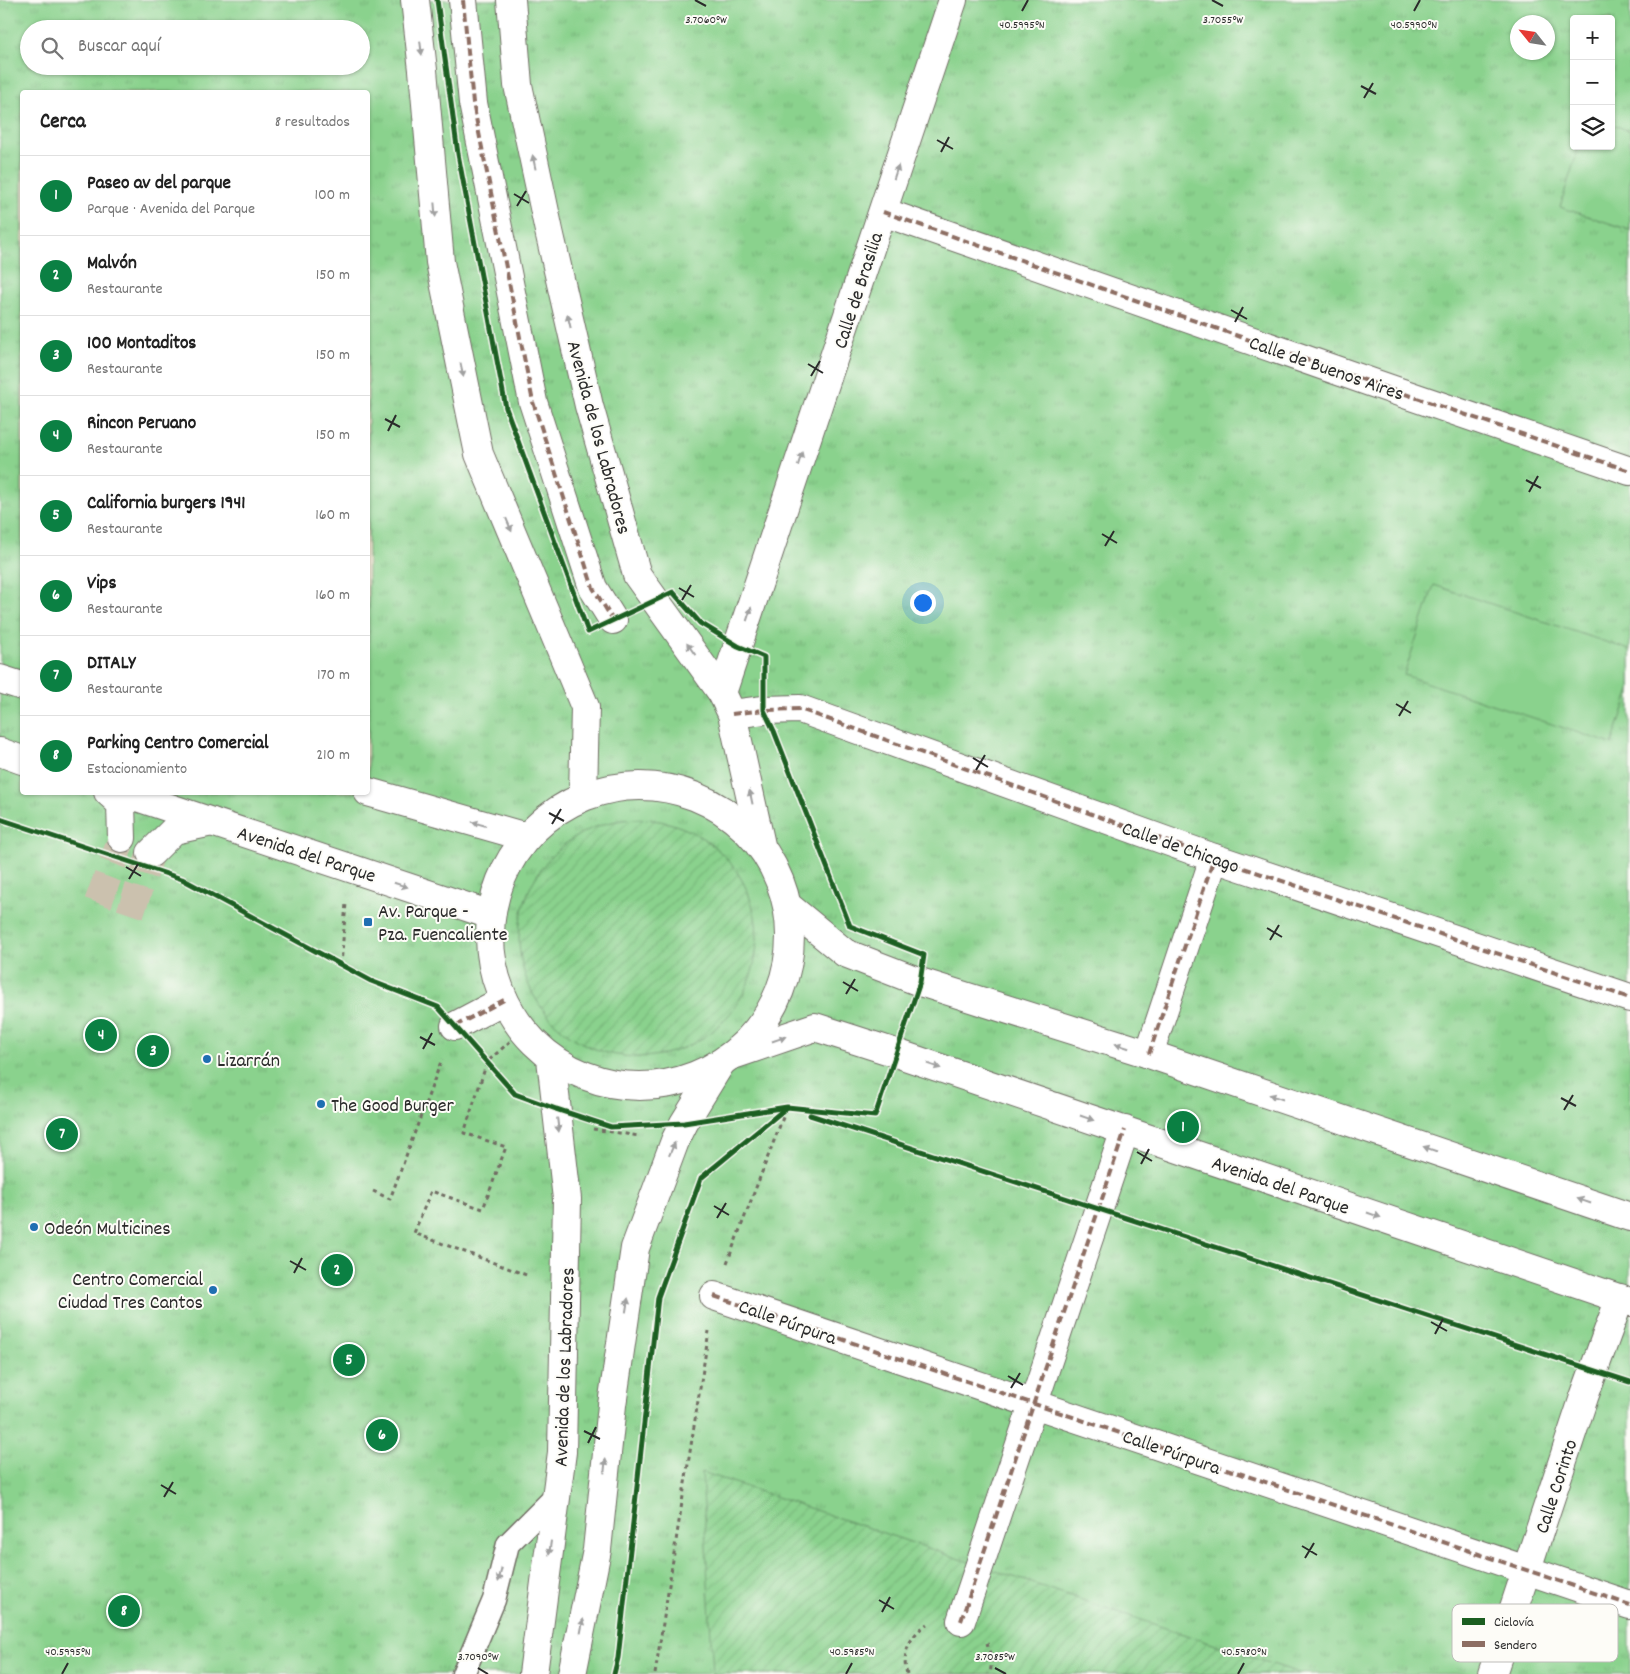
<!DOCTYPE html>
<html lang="es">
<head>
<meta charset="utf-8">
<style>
	:root { --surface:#fff; --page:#f6f6f6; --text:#222; --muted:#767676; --line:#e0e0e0; --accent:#0b8043 }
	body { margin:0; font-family:Dekko,sans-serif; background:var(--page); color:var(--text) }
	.controls { position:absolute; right:15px; top:15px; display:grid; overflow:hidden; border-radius:5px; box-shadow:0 1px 4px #0004 }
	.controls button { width:45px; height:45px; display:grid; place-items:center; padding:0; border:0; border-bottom:1px solid var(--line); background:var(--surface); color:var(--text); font:25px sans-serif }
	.compass { position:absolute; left:1510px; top:15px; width:45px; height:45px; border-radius:50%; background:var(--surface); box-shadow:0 1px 4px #0004; rotate:300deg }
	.you { position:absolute; left:922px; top:602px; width:18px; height:18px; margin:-12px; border:4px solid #fff; border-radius:50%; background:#1a73e8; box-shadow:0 0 0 8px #1a73e833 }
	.badge { display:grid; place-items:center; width:32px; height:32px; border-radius:50%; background:var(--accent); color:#fff; font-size:16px; font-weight:700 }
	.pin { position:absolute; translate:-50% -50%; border:2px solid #fff; box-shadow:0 1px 5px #0006 }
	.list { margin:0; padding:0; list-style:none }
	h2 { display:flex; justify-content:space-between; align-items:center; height:65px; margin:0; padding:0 20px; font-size:21px }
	h2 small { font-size:16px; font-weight:400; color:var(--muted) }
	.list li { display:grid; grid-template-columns:32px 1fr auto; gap:15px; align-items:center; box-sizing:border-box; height:80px; padding:0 20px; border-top:1px solid var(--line) }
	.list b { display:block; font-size:19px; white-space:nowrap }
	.list p { margin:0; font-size:16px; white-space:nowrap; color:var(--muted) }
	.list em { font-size:16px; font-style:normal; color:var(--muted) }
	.icon { flex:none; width:28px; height:28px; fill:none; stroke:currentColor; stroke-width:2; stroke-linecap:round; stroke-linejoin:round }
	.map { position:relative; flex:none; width:1630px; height:1674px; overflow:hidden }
	.search { position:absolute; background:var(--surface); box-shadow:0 1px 4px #0004; left:20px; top:20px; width:350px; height:55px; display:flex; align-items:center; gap:12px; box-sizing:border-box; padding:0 18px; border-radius:28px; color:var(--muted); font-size:19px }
	.panel { position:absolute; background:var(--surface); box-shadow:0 1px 4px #0004; left:20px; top:90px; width:350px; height:705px; border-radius:5px }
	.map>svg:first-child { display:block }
	.park { fill:url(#park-tufts); stroke:#5a7e5c; fill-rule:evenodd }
	.garden { fill:url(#garden-furrows); stroke:#5a7e5c }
	.pitch { fill:#8ad28d; stroke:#5a7e5c }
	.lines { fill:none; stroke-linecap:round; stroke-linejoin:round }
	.minor-tunnel { stroke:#cbc1ae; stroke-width:28; stroke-dasharray:28 14; stroke-linecap:butt }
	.service-casing { stroke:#716d64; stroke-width:25 }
	.pedestrian-casing { stroke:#716d64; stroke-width:30 }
	.minor-casing { stroke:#716d64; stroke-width:30 }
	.path { stroke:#716d64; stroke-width:3; stroke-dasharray:4 4; stroke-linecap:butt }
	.service { stroke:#fff; stroke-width:22 }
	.pedestrian { stroke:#fff; stroke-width:28 }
	.minor { stroke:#fff; stroke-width:28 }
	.quiet { stroke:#8d6e63; stroke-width:4; stroke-dasharray:8 4; stroke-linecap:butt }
	.cycleway-casing { stroke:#fdfcf7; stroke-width:8 }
	.cycleway { stroke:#1b5e20; stroke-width:5 }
	.oneway { fill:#a0a0a0 }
	.ticks { fill:none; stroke:#2b2b2b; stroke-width:2 }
	.poi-dot { fill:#1f6fb2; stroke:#fdfcf7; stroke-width:2 }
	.labels { text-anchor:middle; stroke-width:4; stroke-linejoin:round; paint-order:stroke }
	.street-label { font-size:20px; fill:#2b2b2b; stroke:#fdfcf7 }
	.poi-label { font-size:20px; fill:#2b2b2b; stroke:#fdfcf7; text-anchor:start }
	.key { fill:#fdfcf7; stroke:#bebdba; stroke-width:1 }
	.key-label { font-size:14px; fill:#2b2b2b }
	.ticks-label { font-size:12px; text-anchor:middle; fill:#2b2b2b; stroke:#fdfcf7; stroke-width:4; stroke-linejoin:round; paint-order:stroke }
</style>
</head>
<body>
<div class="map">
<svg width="1630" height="1674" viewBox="0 0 1630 1674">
	<defs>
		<pattern id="park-tufts" width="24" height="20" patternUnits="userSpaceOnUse" patternTransform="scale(1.25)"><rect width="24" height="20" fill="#8ad28d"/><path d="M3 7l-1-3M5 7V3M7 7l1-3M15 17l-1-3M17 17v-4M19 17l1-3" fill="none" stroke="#77b47a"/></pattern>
		<pattern id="garden-furrows" width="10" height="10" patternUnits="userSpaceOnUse" patternTransform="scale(1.25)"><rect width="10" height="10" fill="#8ad28d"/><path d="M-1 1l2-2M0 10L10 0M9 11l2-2" fill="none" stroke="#77b47a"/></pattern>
	</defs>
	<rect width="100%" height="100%" fill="#fdfcf7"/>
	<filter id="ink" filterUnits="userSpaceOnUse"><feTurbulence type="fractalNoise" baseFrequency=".02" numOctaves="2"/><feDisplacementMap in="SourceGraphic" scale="10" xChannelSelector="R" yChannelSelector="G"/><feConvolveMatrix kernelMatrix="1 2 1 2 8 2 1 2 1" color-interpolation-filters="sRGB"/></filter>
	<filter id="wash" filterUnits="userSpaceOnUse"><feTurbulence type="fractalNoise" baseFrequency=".0096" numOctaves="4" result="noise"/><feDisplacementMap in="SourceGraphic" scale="20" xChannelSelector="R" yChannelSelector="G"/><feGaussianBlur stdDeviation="1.12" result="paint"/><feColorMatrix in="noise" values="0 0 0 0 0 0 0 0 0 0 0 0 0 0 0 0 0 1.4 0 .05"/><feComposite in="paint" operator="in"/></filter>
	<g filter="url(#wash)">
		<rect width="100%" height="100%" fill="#f3e7cf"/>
		<path class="park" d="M0,0H1630V1674H0ZM1574,19H1611V146H1574ZM1518,22H1548V52H1518ZM29,29H361V66H29ZM22,92H368V792H22Z"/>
		<g class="garden">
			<circle cx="638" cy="938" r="119"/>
			<path d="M702,1472L1302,1674H713Z"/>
		</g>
		<g class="pitch">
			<path d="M1611,124L1630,131V230L1560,207L1579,146H1611Z"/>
			<path d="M1434,585L1630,650V690L1612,744L1404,675Z"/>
		</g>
	</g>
	<g filter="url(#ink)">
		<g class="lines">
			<g class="minor-tunnel">
				<path d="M98,903L122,838"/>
				<path d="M130,914L151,853"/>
			</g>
			<g class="service-casing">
				<path id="service" d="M463,1674L494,1600L508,1544L557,1495"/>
			</g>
			<g class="pedestrian-casing">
				<g id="pedestrian">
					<path d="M463,0L473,103L533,402L593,588L613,620"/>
					<path d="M455,1026L504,1000"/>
					<path d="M1149,1054L1214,858"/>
					<path d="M961,1621L1125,1130"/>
				</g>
			</g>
			<g class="minor-casing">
				<g id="minor">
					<path d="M415,0L423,70L440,262L479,454L585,707L583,796"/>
					<path d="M511,0L518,85L549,231L589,406L637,575L722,693L732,714L761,845"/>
					<path d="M883,212L1370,382L1630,471"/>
					<path d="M0,679L22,686"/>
					<path d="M722,693L953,0"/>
					<path d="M732,714L764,710L800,709L1214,858L1630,998"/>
					<path d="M0,752L22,760"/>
					<circle cx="640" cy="936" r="150"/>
					<path d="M108,792L121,804L122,838"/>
					<path d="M122,792L491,915"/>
					<path d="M368,792L526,837"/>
					<path d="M151,853L174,830L212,822"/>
					<path d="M788,906L845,953L920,982L1149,1054L1630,1217"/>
					<path d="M733,1055L815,1027L896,1053L1630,1302"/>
					<path d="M714,1296L1630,1605"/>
					<path d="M533,1674L562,1452L567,1199L551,1059"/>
					<path d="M572,1674L597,1550L612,1405L635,1248L675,1141L684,1123L721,1063"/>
					<path d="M1492,1674L1584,1397L1620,1298"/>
				</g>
			</g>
			<g class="path">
				<path d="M341,965L346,903"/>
				<path d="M516,1036L487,1062L464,1133L506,1147L483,1209L431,1191L414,1233L529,1276"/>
				<path d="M593,1129L639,1136"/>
				<path d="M373,1191L390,1199L442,1059"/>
				<path d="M727,1263L787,1107"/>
				<path d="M987,1643L992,1660L990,1674"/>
				<path d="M655,1674L709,1331"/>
				<path d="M907,1674C901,1653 910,1636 927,1624"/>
			</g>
			<use href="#service" class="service"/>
			<use href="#pedestrian" class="pedestrian"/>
			<use href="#minor" class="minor"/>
			<g class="quiet">
				<path d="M463,0L473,103L533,402L593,588L613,620"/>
				<path d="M883,212L1370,382L1630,471"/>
				<path d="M732,714L764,710L800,709L1214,858L1630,998"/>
				<path d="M455,1026L504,1000"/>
				<path d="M1149,1054L1214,858"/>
				<path d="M714,1296L1630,1605"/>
				<path d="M961,1621L1125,1130"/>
			</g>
			<g class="cycleway-casing">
				<g id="cycleway">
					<path d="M0,819L182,879L371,981L438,1007L515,1094L556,1109L611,1127L684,1123L787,1107L875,1116L920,982L924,955L850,926L774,731L764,710V657L738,646L700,623L673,592L588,632L506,408L458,154L437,0"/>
					<path d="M810,1115L1630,1382"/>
					<path d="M614,1674L618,1658L658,1297L701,1178L786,1108"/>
				</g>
			</g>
			<use href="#cycleway" class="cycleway"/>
		</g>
		<defs><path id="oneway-solid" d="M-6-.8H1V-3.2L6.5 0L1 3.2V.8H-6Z" transform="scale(1.25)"/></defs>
		<g class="oneway">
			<use href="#oneway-solid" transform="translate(421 48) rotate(83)"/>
			<use href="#oneway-solid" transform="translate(534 162) rotate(-102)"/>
			<use href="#oneway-solid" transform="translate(896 172) rotate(-72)"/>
			<use href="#oneway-solid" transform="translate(435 210) rotate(85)"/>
			<use href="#oneway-solid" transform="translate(569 321) rotate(-103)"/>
			<use href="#oneway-solid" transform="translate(462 370) rotate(78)"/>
			<use href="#oneway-solid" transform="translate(800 459) rotate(-72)"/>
			<use href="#oneway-solid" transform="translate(509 525) rotate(67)"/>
			<use href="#oneway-solid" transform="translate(749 614) rotate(-72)"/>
			<use href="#oneway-solid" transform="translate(691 649) rotate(-126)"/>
			<use href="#oneway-solid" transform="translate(751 797) rotate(-102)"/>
			<use href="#oneway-solid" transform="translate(479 824) rotate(-164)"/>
			<use href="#oneway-solid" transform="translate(401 885) rotate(18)"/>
			<use href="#oneway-solid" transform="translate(779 1039) rotate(-19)"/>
			<use href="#oneway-solid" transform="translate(1122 1046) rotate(-163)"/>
			<use href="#oneway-solid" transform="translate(934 1066) rotate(19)"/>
			<use href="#oneway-solid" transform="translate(1276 1097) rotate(-161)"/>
			<use href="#oneway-solid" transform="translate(1087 1118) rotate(19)"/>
			<use href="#oneway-solid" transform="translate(558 1125) rotate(83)"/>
			<use href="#oneway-solid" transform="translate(672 1149) rotate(-66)"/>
			<use href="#oneway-solid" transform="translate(1430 1149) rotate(-161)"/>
			<use href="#oneway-solid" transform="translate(1584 1201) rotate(-161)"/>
			<use href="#oneway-solid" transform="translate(1374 1215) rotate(19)"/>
			<use href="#oneway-solid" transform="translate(627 1305) rotate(-81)"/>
			<use href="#oneway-solid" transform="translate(605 1466) rotate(-84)"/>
			<use href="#oneway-solid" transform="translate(550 1548) rotate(98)"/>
			<use href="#oneway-solid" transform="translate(500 1575) rotate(104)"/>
			<use href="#oneway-solid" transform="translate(582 1626) rotate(-79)"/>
		</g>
	</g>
	<path class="ticks" d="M695,0L706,6M1212,0L1223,6M1022,11L1028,0M1414,11L1420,0M1361,86L1376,94M1364,98L1373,83M937,140L953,149M941,152L949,137M514,194L529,203M517,206L526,191M1231,310L1247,319M1235,322L1243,307M808,364L823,373M811,376L820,361M385,419L400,427M388,431L396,415M1526,480L1541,488M1529,492L1538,476M1102,534L1117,543M1105,546L1114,531M679,588L694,597M682,600L691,585M1396,704L1411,713M1399,716L1408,701M973,758L988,767M976,770L985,755M549,813L564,821M552,824L561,809M126,867L141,876M129,879L138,864M1267,928L1282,937M1270,940L1279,925M843,982L858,991M846,994L855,979M420,1037L435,1045M423,1049L432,1033M1561,1098L1576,1106M1564,1110L1573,1095M1137,1152L1152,1161M1141,1164L1149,1149M714,1206L729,1215M717,1218L726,1203M290,1261L306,1270M294,1273L302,1258M1431,1322L1447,1331M1435,1334L1443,1319M1008,1376L1023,1385M1011,1388L1020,1373M584,1431L600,1439M588,1443L596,1427M161,1485L176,1494M164,1497L173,1482M1302,1546L1317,1555M1305,1558L1314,1543M879,1600L894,1609M882,1612L890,1597M478,1668L488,1674M995,1668L1006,1674M62,1674L68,1663M846,1674L852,1663M1238,1674L1244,1663"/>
	<g class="poi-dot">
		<rect x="363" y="917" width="10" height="10" rx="2.5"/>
		<circle cx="207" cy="1059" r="5"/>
		<circle cx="321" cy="1104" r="5"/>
		<circle cx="34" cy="1227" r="5"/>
		<circle cx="213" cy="1290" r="5"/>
	</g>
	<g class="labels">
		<g class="street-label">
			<text transform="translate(857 290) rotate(-72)" y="7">Calle de Brasilia</text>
			<text transform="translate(1327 367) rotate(19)" y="7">Calle de Buenos Aires</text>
			<text transform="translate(600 437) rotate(75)" y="7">Avenida de los Labradores</text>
			<text transform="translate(1181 846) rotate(19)" y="7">Calle de Chicago</text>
			<text transform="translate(307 853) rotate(18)" y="7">Avenida del Parque</text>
			<text transform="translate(1281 1184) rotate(19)" y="7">Avenida del Parque</text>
			<text transform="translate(788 1321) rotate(19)" y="7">Calle Púrpura</text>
			<text transform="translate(563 1367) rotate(-88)" y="7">Avenida de los Labradores</text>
			<text transform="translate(1172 1451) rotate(19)" y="7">Calle Púrpura</text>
			<text transform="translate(1555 1486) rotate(-72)" y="7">Calle Corinto</text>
		</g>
		<g class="poi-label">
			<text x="378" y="917">Av. Parque -<tspan x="378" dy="23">Pza. Fuencaliente</tspan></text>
			<text x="217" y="1066">Lizarrán</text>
			<text x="331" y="1111">The Good Burger</text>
			<text x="44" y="1234">Odeón Multicines</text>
			<text x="203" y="1285" text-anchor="end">Centro Comercial<tspan x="203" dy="23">Ciudad Tres Cantos</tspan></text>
		</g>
	</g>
	<rect x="1452" y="1604" width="166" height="58" rx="8" class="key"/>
	<rect x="1462" y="1618" width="23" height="7" fill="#1b5e20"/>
	<rect x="1462" y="1641" width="23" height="6" fill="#8d6e63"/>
	<g class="key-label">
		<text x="1494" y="1626">Ciclovía</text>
		<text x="1494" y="1649">Sendero</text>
	</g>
	<g class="ticks-label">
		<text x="706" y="23">3.7060°W</text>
		<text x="1223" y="23">3.7055°W</text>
		<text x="1022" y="28">40.5995°N</text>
		<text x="1414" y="28">40.5990°N</text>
		<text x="68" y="1655">40.5995°N</text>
		<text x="852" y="1655">40.5985°N</text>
		<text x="1244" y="1655">40.5980°N</text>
		<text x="478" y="1660">3.7090°W</text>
		<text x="995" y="1660">3.7085°W</text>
	</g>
</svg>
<div class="controls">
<button>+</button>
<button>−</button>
<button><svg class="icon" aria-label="layers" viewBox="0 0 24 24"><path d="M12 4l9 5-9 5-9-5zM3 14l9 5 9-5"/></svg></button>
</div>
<svg class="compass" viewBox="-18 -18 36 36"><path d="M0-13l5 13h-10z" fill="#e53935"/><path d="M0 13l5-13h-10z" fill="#767676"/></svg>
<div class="you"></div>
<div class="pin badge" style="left:1183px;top:1127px">1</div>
<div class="pin badge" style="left:337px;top:1270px">2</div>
<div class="pin badge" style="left:153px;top:1051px">3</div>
<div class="pin badge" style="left:101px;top:1035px">4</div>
<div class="pin badge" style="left:349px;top:1360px">5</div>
<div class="pin badge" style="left:382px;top:1435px">6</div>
<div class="pin badge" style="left:62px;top:1134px">7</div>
<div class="pin badge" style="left:124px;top:1611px">8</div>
<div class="search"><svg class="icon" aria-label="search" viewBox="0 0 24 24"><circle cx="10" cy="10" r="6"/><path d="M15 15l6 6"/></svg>Buscar aquí</div>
<section class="panel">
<h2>Cerca<small>8 resultados</small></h2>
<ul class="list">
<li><span class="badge">1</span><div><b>Paseo av del parque</b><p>Parque · Avenida del Parque</p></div><em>100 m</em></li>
<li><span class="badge">2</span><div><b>Malvón</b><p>Restaurante</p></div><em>150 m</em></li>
<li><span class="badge">3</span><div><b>100 Montaditos</b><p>Restaurante</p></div><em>150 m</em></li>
<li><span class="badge">4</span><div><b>Rincon Peruano</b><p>Restaurante</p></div><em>150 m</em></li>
<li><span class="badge">5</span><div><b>California burgers 1941</b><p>Restaurante</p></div><em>160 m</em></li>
<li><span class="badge">6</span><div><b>Vips</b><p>Restaurante</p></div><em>160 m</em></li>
<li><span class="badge">7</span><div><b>DITALY</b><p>Restaurante</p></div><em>170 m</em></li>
<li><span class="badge">8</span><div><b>Parking Centro Comercial</b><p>Estacionamiento</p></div><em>210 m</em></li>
</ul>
</section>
</div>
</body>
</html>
